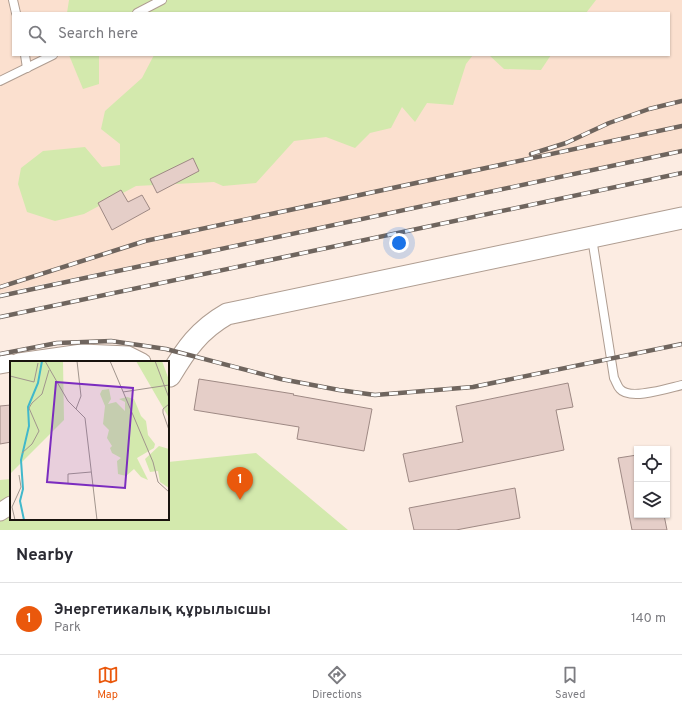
<!DOCTYPE html>
<html lang="en">
<head>
<meta charset="utf-8">
<style>
	:root { --surface:#fff; --page:#f2f2f3; --text:#2b2b33; --muted:#7c7c81; --line:#e1e1e2; --accent:#ea580c }
	body { margin:0; font-family:Overpass,sans-serif; background:var(--page); color:var(--text) }
	.controls { position:absolute; right:12px; bottom:12px; display:grid; overflow:hidden; border-radius:0px; box-shadow:0 1px 3px #0004 }
	.controls button { width:36px; height:36px; display:grid; place-items:center; padding:0; border:0; border-bottom:1px solid var(--line); background:var(--surface); color:var(--text); font:20px sans-serif }
	.you { position:absolute; left:399px; top:243px; width:14px; height:14px; margin:-10px; border:3px solid #fff; border-radius:50%; background:#1a73e8; box-shadow:0 0 0 6px #1a73e833 }
	.badge { display:grid; place-items:center; width:26px; height:26px; border-radius:50%; background:var(--accent); color:#fff; font-size:13px; font-weight:700 }
	.pin { position:absolute; translate:-50% -33px; filter:drop-shadow(0 1px 2px #0008) }
	.pin::after { content:''; position:absolute; top:21px; width:14px; height:12px; background:inherit; clip-path:polygon(0 0,100% 0,50% 100%) }
	.list { margin:0; padding:0; list-style:none }
	h2 { display:flex; justify-content:space-between; align-items:center; height:52px; margin:0; padding:0 16px; font-size:17px }
	h2 small { font-size:13px; font-weight:400; color:var(--muted) }
	.list li { display:grid; grid-template-columns:26px 1fr auto; gap:12px; align-items:center; box-sizing:border-box; height:72px; padding:0 16px; border-top:1px solid var(--line) }
	.list b { display:block; font-size:15px; white-space:nowrap }
	.list p { margin:0; font-size:13px; white-space:nowrap; color:var(--muted) }
	.list em { font-size:13px; font-style:normal; color:var(--muted) }
	.icon { flex:none; width:22px; height:22px; fill:none; stroke:currentColor; stroke-width:2; stroke-linecap:round; stroke-linejoin:round }
	.map { position:relative; flex:none; width:682px; height:530px; overflow:hidden }
	.search { position:absolute; background:var(--surface); box-shadow:0 1px 3px #0004; left:12px; right:12px; top:12px; height:44px; display:flex; align-items:center; gap:10px; box-sizing:border-box; padding:0 14px; border-radius:0px; color:var(--muted); font-size:15px }
	.sheet { height:124px; background:var(--surface) }
	nav { display:flex; justify-content:space-around; align-items:center; box-sizing:border-box; height:56px; border-top:1px solid var(--line); background:var(--surface); font-size:11px; color:var(--muted) }
	nav a { display:grid; justify-items:center; gap:2px }
	nav .on { color:var(--accent) }
	.map>svg:first-child { display:block }
	.built { fill:#fbe0cf; fill-rule:evenodd }
	.green { fill:#d3e9ad }
	.building { fill:#e5cec8; stroke:#9e8984 }
	.lines { fill:none; stroke-linecap:round; stroke-linejoin:round }
	.service-casing { stroke:#af9d91; stroke-width:10 }
	.minor-casing { stroke:#af9d91; stroke-width:19 }
	.tertiary-casing { stroke:#af9d91; stroke-width:23 }
	.service { stroke:#fff; stroke-width:8 }
	.minor { stroke:#fff; stroke-width:17 }
	.tertiary { stroke:#fff; stroke-width:21 }
	.rail-casing { stroke:#6f655e; stroke-width:4.5 }
	.rail { stroke:#fdfdfd; stroke-width:3; stroke-dasharray:9; stroke-linecap:butt }
	.inset-river { fill:none; stroke:#41b8cb; stroke-width:2 }
	.inset-road { fill:none; stroke:#a1958d; stroke-width:1 }
	.view { fill:#7b2cbf; fill-opacity:0.15; stroke:#7b2cbf; stroke-width:2 }
	.inset-edge { fill:none; stroke:#19130e; stroke-width:2 }
</style>
</head>
<body>
<div class="map">
<svg width="682" height="530" viewBox="0 0 682 530">
	<rect width="100%" height="100%" fill="#fcece2"/>
	<path class="built" d="M0,0H682V152L0,293ZM13,13H669V55H13Z"/>
	<g class="green">
		<path d="M69,0H596L586,13H67Z"/>
		<path d="M69,55H99V84L83,89Z"/>
		<path d="M154,55H473L466,64L453,105L427,103L415,122L402,107L391,128L370,133L355,148L326,137L294,141L256,183L223,186L214,182L136,186L84,214L55,221L27,212L18,184L21,168L43,151L85,147L102,167L120,165V144L101,129L105,111L142,78Z"/>
		<path d="M489,55H551L541,70L504,69Z"/>
		<path d="M256,453L348,530H0V480L11,479V519H168V462Z"/>
	</g>
	<g class="building">
		<path d="M193,158L199,171L157,193L150,179Z"/>
		<path d="M121,190L128,202L142,195L150,209L112,230L98,203Z"/>
		<path d="M199,379L294,394L293,395L372,409L364,451L297,439L299,427L194,410Z"/>
		<path d="M568,383L573,407L556,410L564,450L409,482L403,454L463,442L456,406Z"/>
		<path d="M11,405V442L0,444V406Z"/>
		<path d="M637,455V515H664L667,530H632L618,458Z"/>
		<path d="M515,488L520,518L456,530H414L409,508Z"/>
	</g>
	<g class="lines">
		<g class="service-casing">
			<g id="service">
				<path d="M13,0L16,13"/>
				<path d="M137,13L162,0"/>
				<path d="M25,55L27,68"/>
				<path d="M0,81L53,55"/>
				<path d="M592,238L614,378C616,381 617,386 620,389C630,401 669,388 682,385"/>
			</g>
		</g>
		<g class="minor-casing">
			<g id="minor">
				<path d="M19,362L82,353L128,355L142,362"/>
				<path d="M0,365L11,363"/>
				<path d="M0,512L11,505"/>
			</g>
		</g>
		<g class="tertiary-casing">
			<path id="tertiary" d="M170,376C186,349 199,330 227,314L682,218"/>
		</g>
		<use href="#service" class="service"/>
		<use href="#minor" class="minor"/>
		<use href="#tertiary" class="tertiary"/>
		<g class="rail-casing">
			<g id="rail">
				<path d="M531,154L566,143L609,123L649,109L682,101"/>
				<path d="M0,287L145,241L682,126"/>
				<path d="M0,296L682,151"/>
				<path d="M0,317L682,173"/>
				<path d="M0,354L57,343L111,341L166,349L281,379L339,390L375,395L473,387L682,344"/>
			</g>
		</g>
		<use href="#rail" class="rail"/>
	</g>
	<g transform="translate(10 361)">
		<rect width="159" height="159" fill="#fcece2"/>
		<path d="M0,0H53L54,59L0,113ZM126,0H152L159,19V57ZM99,28L101,38L98,43L106,41L115,50V41L109,38L117,36L124,38L131,55L136,60L138,74L145,83L144,87L127,97L138,119L131,116L124,108L116,115L108,113L107,100L111,97L102,92L100,87L102,85L97,77L99,69L93,63L95,45L90,33L92,29ZM149,85L159,88V127L150,121L148,110L140,111L135,98Z" fill="#d3e9ad"/>
		<path class="inset-river" d="M14,159L10,140L13,128L11,99L19,65L18,46L28,22L32,0"/>
		<path class="inset-road" d="M35,0L58,40L75,57L87,159M100,0L143,101L148,121L159,131M145,0L159,37M0,15L24,21L28,2M113,31L159,24M159,43L153,48V52L159,69M66,48L71,35L67,0M12,92L22,83L29,70L19,47L22,42L32,33L39,9M58,123V113L81,111M5,159L2,146L11,126L9,114"/>
		<path class="view" d="M46,21L123,27L115,127L37,121Z"/>
		<rect width="159" height="159" class="inset-edge"/>
	</g>
</svg>
<div class="controls">
<button><svg class="icon" aria-label="locate" viewBox="0 0 24 24"><circle cx="12" cy="12" r="6"/><path d="M12 2v4M12 18v4M2 12h4M18 12h4"/></svg></button>
<button><svg class="icon" aria-label="layers" viewBox="0 0 24 24"><path d="M12 4l9 5-9 5-9-5zM3 14l9 5 9-5"/></svg></button>
</div>
<div class="you"></div>
<div class="pin badge" style="left:240px;top:500px">1</div>
<div class="search"><svg class="icon" aria-label="search" viewBox="0 0 24 24"><circle cx="10" cy="10" r="6"/><path d="M15 15l6 6"/></svg>Search here</div>
</div>
<section class="sheet">
<h2>Nearby<small></small></h2>
<ul class="list">
<li><span class="badge">1</span><div><b>Энергетикалық құрылысшы</b><p>Park</p></div><em>140 m</em></li>
</ul>
</section>
<nav>
<a class="on"><svg class="icon" aria-label="map" viewBox="0 0 24 24"><path d="M3 6l6-2 6 2 6-2v14l-6 2-6-2-6 2zM9 4v14M15 6v14"/></svg>Map</a>
<a><svg class="icon" aria-label="directions" viewBox="0 0 24 24"><path d="M12 3l9 9-9 9-9-9zM9 14v-3h6M13 9l2 2-2 2"/></svg>Directions</a>
<a><svg class="icon" aria-label="saved" viewBox="0 0 24 24"><path d="M7 4h10v16l-5-4-5 4z"/></svg>Saved</a>
</nav>
</body>
</html>
